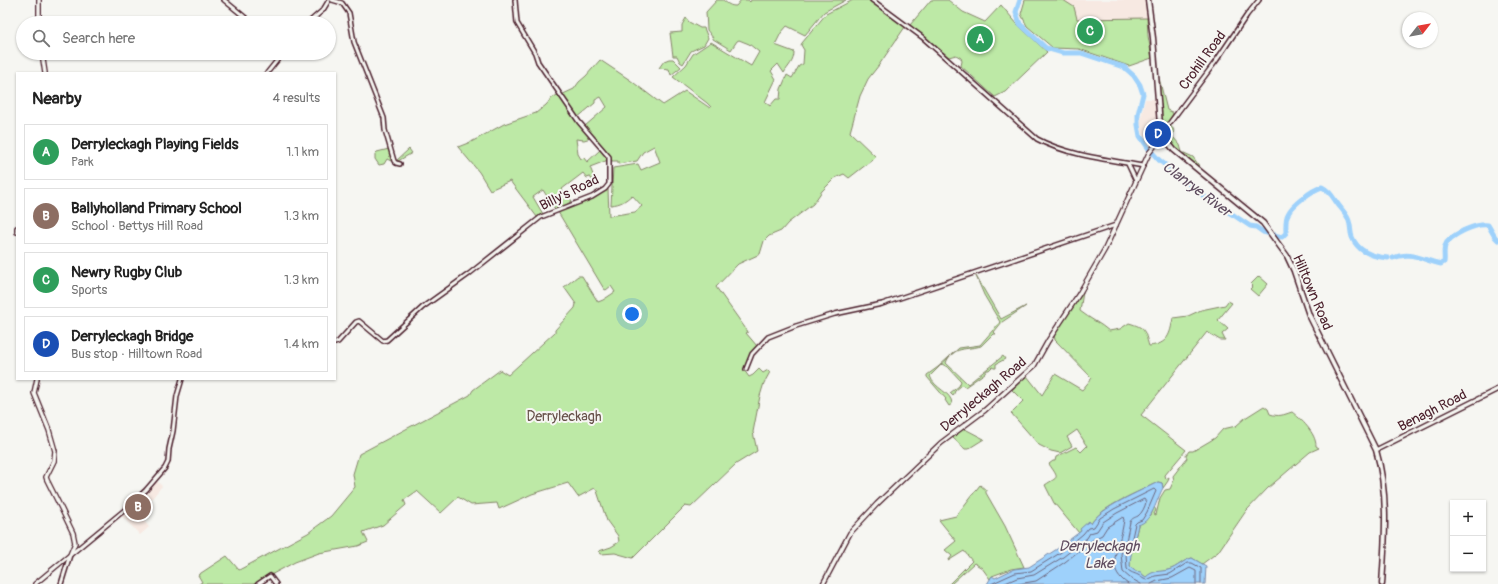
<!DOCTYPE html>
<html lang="en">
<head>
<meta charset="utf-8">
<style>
	:root { --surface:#fff; --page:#f6f6f6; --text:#222; --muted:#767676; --line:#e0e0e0; --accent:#ea580c }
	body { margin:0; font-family:Pangolin,sans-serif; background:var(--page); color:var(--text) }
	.controls { position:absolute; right:12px; bottom:12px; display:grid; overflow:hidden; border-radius:0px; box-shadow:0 1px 3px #0004 }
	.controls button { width:36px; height:36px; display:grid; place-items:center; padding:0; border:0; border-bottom:1px solid var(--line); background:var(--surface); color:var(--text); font:20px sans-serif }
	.compass { position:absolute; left:1402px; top:12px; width:36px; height:36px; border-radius:50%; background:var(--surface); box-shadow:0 1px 3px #0004; rotate:59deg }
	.you { position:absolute; left:632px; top:314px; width:14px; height:14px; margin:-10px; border:3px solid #fff; border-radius:50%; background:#1a73e8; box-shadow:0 0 0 6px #1a73e833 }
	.badge { display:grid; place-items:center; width:26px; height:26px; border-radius:50%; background:var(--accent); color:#fff; font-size:13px; font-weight:700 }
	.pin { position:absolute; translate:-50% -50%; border:2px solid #fff; box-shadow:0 1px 4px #0006 }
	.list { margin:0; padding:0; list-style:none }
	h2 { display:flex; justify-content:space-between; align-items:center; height:52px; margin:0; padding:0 16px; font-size:17px }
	h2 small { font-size:13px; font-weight:400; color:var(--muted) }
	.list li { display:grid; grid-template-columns:26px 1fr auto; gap:12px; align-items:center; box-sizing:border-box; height:56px; margin:0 8px 8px; padding:0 8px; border:1px solid var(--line); border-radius:0px }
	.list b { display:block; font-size:15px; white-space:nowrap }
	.list p { margin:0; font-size:13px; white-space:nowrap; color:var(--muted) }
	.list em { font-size:13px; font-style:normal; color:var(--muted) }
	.icon { flex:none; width:22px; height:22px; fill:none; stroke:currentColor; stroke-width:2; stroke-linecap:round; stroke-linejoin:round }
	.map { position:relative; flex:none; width:1498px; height:584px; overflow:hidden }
	.search { position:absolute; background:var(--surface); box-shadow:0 1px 3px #0004; left:16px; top:16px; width:320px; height:44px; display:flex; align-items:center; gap:10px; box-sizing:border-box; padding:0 14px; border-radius:22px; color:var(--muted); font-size:15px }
	.panel { position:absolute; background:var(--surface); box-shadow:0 1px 3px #0004; left:16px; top:72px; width:320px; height:308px; border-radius:0px }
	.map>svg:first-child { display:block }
	.built { fill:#f7e9e2 }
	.green { fill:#bde9a6; stroke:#848468 }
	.water { fill:#9ed1fb; stroke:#7c8aa8 }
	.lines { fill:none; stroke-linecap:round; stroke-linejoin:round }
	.shore { stroke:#6c667e; stroke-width:1 }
	.river { stroke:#9ed1fb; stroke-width:5 }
	.minor-casing { stroke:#4a1f2b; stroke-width:6 }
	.tertiary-casing { stroke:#4a1f2b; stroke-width:6 }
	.secondary-casing { stroke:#4a1f2b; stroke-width:7 }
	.minor { stroke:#f6f6f2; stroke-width:3 }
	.tertiary { stroke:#f6f6f2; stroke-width:3.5 }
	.secondary { stroke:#f6f6f2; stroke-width:4 }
	.labels { text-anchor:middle; stroke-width:4; stroke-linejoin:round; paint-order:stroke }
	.street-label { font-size:14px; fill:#4a1f2b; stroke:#f6f6f2 }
	.park-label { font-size:14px; fill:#67524a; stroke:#f6f6f2 }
	.water-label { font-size:15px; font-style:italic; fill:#5f4c5f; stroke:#f6f6f2 }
</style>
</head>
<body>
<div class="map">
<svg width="1498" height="584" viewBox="0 0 1498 584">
	<rect width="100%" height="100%" fill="#f6f6f2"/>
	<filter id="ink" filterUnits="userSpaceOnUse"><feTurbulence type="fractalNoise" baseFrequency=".025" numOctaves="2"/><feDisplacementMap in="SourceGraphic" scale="8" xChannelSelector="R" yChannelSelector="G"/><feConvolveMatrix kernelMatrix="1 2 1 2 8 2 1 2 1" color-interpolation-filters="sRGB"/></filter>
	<g filter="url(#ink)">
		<g class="built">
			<path d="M1063,0H1145L1147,18L1077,19L1074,7Z"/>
			<path d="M1145,99H1155L1158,138L1151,149L1143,134L1140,123Z"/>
			<path d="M156,480L162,486L146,506L148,509L140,516L149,527L140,535L121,515L138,499H140Z"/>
		</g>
		<g class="green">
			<path d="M717,0H723C728,4 730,6 736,6L741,0H748L750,2L751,0H846L824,12L805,35L787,26L781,33L775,45L794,52C794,62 788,66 784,73L778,64L771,71L776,79L765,102L770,106L776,99H780L781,89L787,75L792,78L799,66L803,64L804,50L801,45L802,43L826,14L853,0H869L905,27L879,65L868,79L860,96L850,132L876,157L849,178L844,174L835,178L822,191L813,204L788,223L781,231L769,236L764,241L760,254L738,264L716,287L748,332L746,333L757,346V348L750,356L744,370L749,377L753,375L759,369L763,373L768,370L770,372L764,383L760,396L753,432L757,451L736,464L691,507L685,506L633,558L615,553L601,554L599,551L611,547L619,542L618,536L607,521L597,491L595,488L578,497L568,483L532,494L499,509L497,503L471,505L458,497L441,513L417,491L404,500L406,505L383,525L363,532L368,542L358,546L319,553L295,562L254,584H199L202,582L198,575L227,556L239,570L308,533L331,516L355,487L353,474L359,454L470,395L473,390L500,370L508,375L555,332V330L575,308L576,304L564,287L578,276H582L598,302L603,300L615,292L611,286L606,290L604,289L558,212L594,198L608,189L609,216L635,212L642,206L632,195C625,201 621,204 611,205L613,168L638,164L641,170L660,162L654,146L643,152L637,161L618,164V161H612L610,155L586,130L585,126L607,107L601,97L595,100V103L577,118L561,95L574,89L579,82L586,76L600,60L630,80L663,105L685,91L710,108L711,107L707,103L673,77L686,65L693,54L711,42L751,66L759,52L749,44L739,40L737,41L731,50L713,39V38L707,30L706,12Z"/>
			<path d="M931,0H948L963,12L985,22L1001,5L1018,25L1047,52L1005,92L995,97L961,66L962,61L961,58L956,55L949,57L910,25Z"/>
			<path d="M1025,0H1063L1074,7L1077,19L1147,18L1148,36L1152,58L1129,66L1079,49L1053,48L1027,26L1021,14Z"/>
			<path d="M686,18L689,22L700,28H704L708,38L704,45L691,51L683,64L680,62L677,56H673L670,33L682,32V25Z"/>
			<path d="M669,59H673L681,67L671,75L669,69L659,68L664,61Z"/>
			<path d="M1157,70L1167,110L1172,112L1173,114L1167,123L1163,127L1162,125Z"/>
			<path d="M558,95L580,126L591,138L584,140L576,139L578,154L581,159L584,158L587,162L600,150L603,152L608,160L590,167L595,180L593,181L590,177L587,178L583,173L562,189L572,201L563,207L555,209L543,190L533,197L543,214L537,217L510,181L490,190L479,172L458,147L473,141L504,124L536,113L546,105L553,97Z"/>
			<path d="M1169,125C1176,130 1173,130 1173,137L1180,145L1182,152L1193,157L1202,170C1191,162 1167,147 1165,133Z"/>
			<path d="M389,149L393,160L391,161L387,159L384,164L379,165L375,159V154L377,152Z"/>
			<path d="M409,149L412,153L398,161H396Z"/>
			<path d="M976,276L1001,319L1026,306L1002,322L994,332L996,334H993L981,346C968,350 952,346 946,363L968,384L1003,356L1005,359L996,364V368H994L992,367L989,370H987L985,373L965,387L962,385L955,391L953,396L950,393L959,386L961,381L949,368L942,364L930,376C934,389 952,392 952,404L949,406L945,400L946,399L927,377V375L938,367L959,348L980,345L1000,322L984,295Z"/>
			<path d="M1259,276L1268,284L1258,296L1250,289L1253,286L1251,284Z"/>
			<path d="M1083,292L1080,311C1090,319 1100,323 1109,331L1120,329L1129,323C1146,328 1144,330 1149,346C1168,344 1170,335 1173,318L1188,316L1201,310L1225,305L1228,301L1232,303L1218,320L1228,329L1222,334L1225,340H1220L1207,332L1141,415L1186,450L1165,475L1166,479L1169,477L1168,481L1163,488L1162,483L1158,482C1139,492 1101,506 1091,524L1089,521L1079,533L1054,503L1045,485C1058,476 1060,480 1049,464L1053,461H1055L1056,457L1076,447L1081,452L1087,446L1084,442V441L1077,430L1067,437L1072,446L1060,453L1051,451L1039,445L1011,413L1023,401L1012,390L1027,376L1042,395L1055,374L1082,390L1092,378L1055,340L1054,334Z"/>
			<path d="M1264,406L1268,409L1270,414C1279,417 1283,415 1292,412C1301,419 1316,433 1316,446L1319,448L1310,452L1268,488L1246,511L1218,552L1202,564L1192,558C1183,560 1177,568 1168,570C1158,573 1156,570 1146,577L1130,567V555L1134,543L1138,525L1151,515L1154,507L1156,510L1154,514L1156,515L1160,498L1165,490L1170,489L1174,480L1173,476L1187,458L1186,455L1189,451H1193L1215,438L1223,429L1236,426L1245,418Z"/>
			<path d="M965,429L984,439L968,449H965L953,438L961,430Z"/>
			<path d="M980,485L986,490V493L1005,526L1024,567L1011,569L992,576L990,579L982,568L974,563L951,584H949L972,561L964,551L948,561L952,556L945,550L956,541L939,520L956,516Z"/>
		</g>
		<path class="water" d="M1158,482L1162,483L1163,488C1156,500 1153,521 1138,525C1135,539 1130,553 1130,567L1135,571L1141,572L1143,575L1146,577C1153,570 1160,572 1168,570C1177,568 1183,560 1192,558L1206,566L1205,584H987L992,576L995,578L1014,569L1029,567L1057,549L1081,531L1080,529L1089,521L1091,524C1099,508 1141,491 1158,482Z"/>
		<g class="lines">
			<g class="shore">
				<path d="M991,584L1015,573L1031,571L1060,553L1083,534L1088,528L1094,527L1100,518L1114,509L1154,489L1156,491L1147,512L1142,520L1137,522L1135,524L1131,542L1126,554L1127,569C1131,573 1134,573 1138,575C1142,577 1142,579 1147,580L1155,576L1170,574L1187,563H1192L1201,568V584"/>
				<path d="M1003,584L1017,578L1034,575L1063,557L1087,538L1090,533L1097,531L1103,522L1117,513L1144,499L1146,502C1145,507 1142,513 1138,516C1134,518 1132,518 1130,522L1126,541L1121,554L1123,572L1130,578L1141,584"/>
				<path d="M1018,584L1036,581L1065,562L1094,539L1102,535L1107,527L1123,517L1124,520C1123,526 1122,532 1120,538C1115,558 1108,570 1128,584"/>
				<path d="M1151,584L1157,581L1172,578L1190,568L1196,571V584"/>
			</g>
			<g class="river">
				<path d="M1020,0L1016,12L1020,24L1046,48L1063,53H1081L1108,62L1124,67L1134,76L1140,85L1143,94L1138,114V125L1140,136L1149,149L1159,160L1210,201L1235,216L1250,226L1256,227L1263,232L1282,237L1286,233C1286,227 1285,219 1288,214C1292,205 1312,190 1322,187C1330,191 1332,196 1337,203C1341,209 1347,214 1349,221C1351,226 1350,232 1352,237C1358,252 1374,257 1388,258"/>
				<path d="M1393,258C1411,250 1424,261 1441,264L1444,262C1445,257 1443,251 1445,246C1449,235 1476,223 1488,225L1495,237L1498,240"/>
			</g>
			<g class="minor-casing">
				<g id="minor">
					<path d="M224,0L252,23"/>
					<path d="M332,0L342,3L349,13L354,42L384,118L385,130L394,161L396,163L400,164"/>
					<path d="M872,0L922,37L1037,139C1066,155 1111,160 1143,166"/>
					<path d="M308,23L323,10L329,0"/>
					<path d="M267,73L283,53"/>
					<path d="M1162,131L1166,128L1216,61L1247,15L1259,0"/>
					<path d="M1128,164L1136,181"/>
					<path d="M335,343L338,342L356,322L359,321L383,341L387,340L423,307L469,274L541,217L592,197L605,189L609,184V157L579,122L538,62L535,53L517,23L515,0"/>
					<path d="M746,369L752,354L768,337L796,326L835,314L882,304L1116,225"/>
					<path d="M61,584L70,555L127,508L146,490L165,468L168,462L169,449L173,431L177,396L182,379"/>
					<path d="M258,584L270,576L276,584"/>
				</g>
			</g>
			<g class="tertiary-casing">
				<g id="tertiary">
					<path d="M39,0V23"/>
					<path d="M42,53L45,73"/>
					<path d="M17,228V232"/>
					<path d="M1376,450L1498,389"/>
					<path d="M35,584L70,555L75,543L73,533L61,508L47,480L46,477L54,461L55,451L49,430L34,393L37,379"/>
					<path d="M823,584L850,533L877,504L941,443L985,410L1034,366L1048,341L1079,294L1105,249L1149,153L1161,138L1163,136"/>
				</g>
			</g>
			<g class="secondary-casing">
				<path id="secondary" d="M1148,0L1153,38L1160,125L1163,136L1174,150L1263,223L1287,256L1294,271L1309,315L1376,450C1389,494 1385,539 1382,584"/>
			</g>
			<use href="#minor" class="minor"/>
			<use href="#tertiary" class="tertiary"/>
			<use href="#secondary" class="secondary"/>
		</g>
	</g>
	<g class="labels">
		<g class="street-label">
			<text transform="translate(1202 60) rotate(-54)" y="5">Crohill Road</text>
			<text transform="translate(569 192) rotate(-26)" y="5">Billy's Road</text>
			<text transform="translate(1313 292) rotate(67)" y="5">Hilltown Road</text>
			<text transform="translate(983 394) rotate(-40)" y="5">Derryleckagh Road</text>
			<text transform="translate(1432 410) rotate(-27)" y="5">Benagh Road</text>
		</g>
		<g class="park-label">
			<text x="564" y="421">Derryleckagh</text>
		</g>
		<g class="water-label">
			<text transform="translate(1197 189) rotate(37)" y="5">Clanrye River</text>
			<text x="1099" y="551">Derryleckagh<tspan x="1099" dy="17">Lake</tspan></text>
		</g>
	</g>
</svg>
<div class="controls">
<button>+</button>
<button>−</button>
</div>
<svg class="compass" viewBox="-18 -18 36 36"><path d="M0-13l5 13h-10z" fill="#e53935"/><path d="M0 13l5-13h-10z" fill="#767676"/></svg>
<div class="you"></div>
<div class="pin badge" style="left:980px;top:39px;background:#2e9e5b">A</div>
<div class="pin badge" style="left:138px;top:507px;background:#8d6e63">B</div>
<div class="pin badge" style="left:1090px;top:31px;background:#2e9e5b">C</div>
<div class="pin badge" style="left:1158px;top:134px;background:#1a4fb4">D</div>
<div class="search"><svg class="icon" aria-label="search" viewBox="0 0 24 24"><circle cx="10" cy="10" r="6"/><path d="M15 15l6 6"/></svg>Search here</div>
<section class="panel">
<h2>Nearby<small>4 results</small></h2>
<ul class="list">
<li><span class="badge" style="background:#2e9e5b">A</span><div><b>Derryleckagh Playing Fields</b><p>Park</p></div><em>1.1 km</em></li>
<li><span class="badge" style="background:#8d6e63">B</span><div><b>Ballyholland Primary School</b><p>School · Bettys Hill Road</p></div><em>1.3 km</em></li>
<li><span class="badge" style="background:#2e9e5b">C</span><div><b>Newry Rugby Club</b><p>Sports</p></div><em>1.3 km</em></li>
<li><span class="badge" style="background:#1a4fb4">D</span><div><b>Derryleckagh Bridge</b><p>Bus stop · Hilltown Road</p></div><em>1.4 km</em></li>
</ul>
</section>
</div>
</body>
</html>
